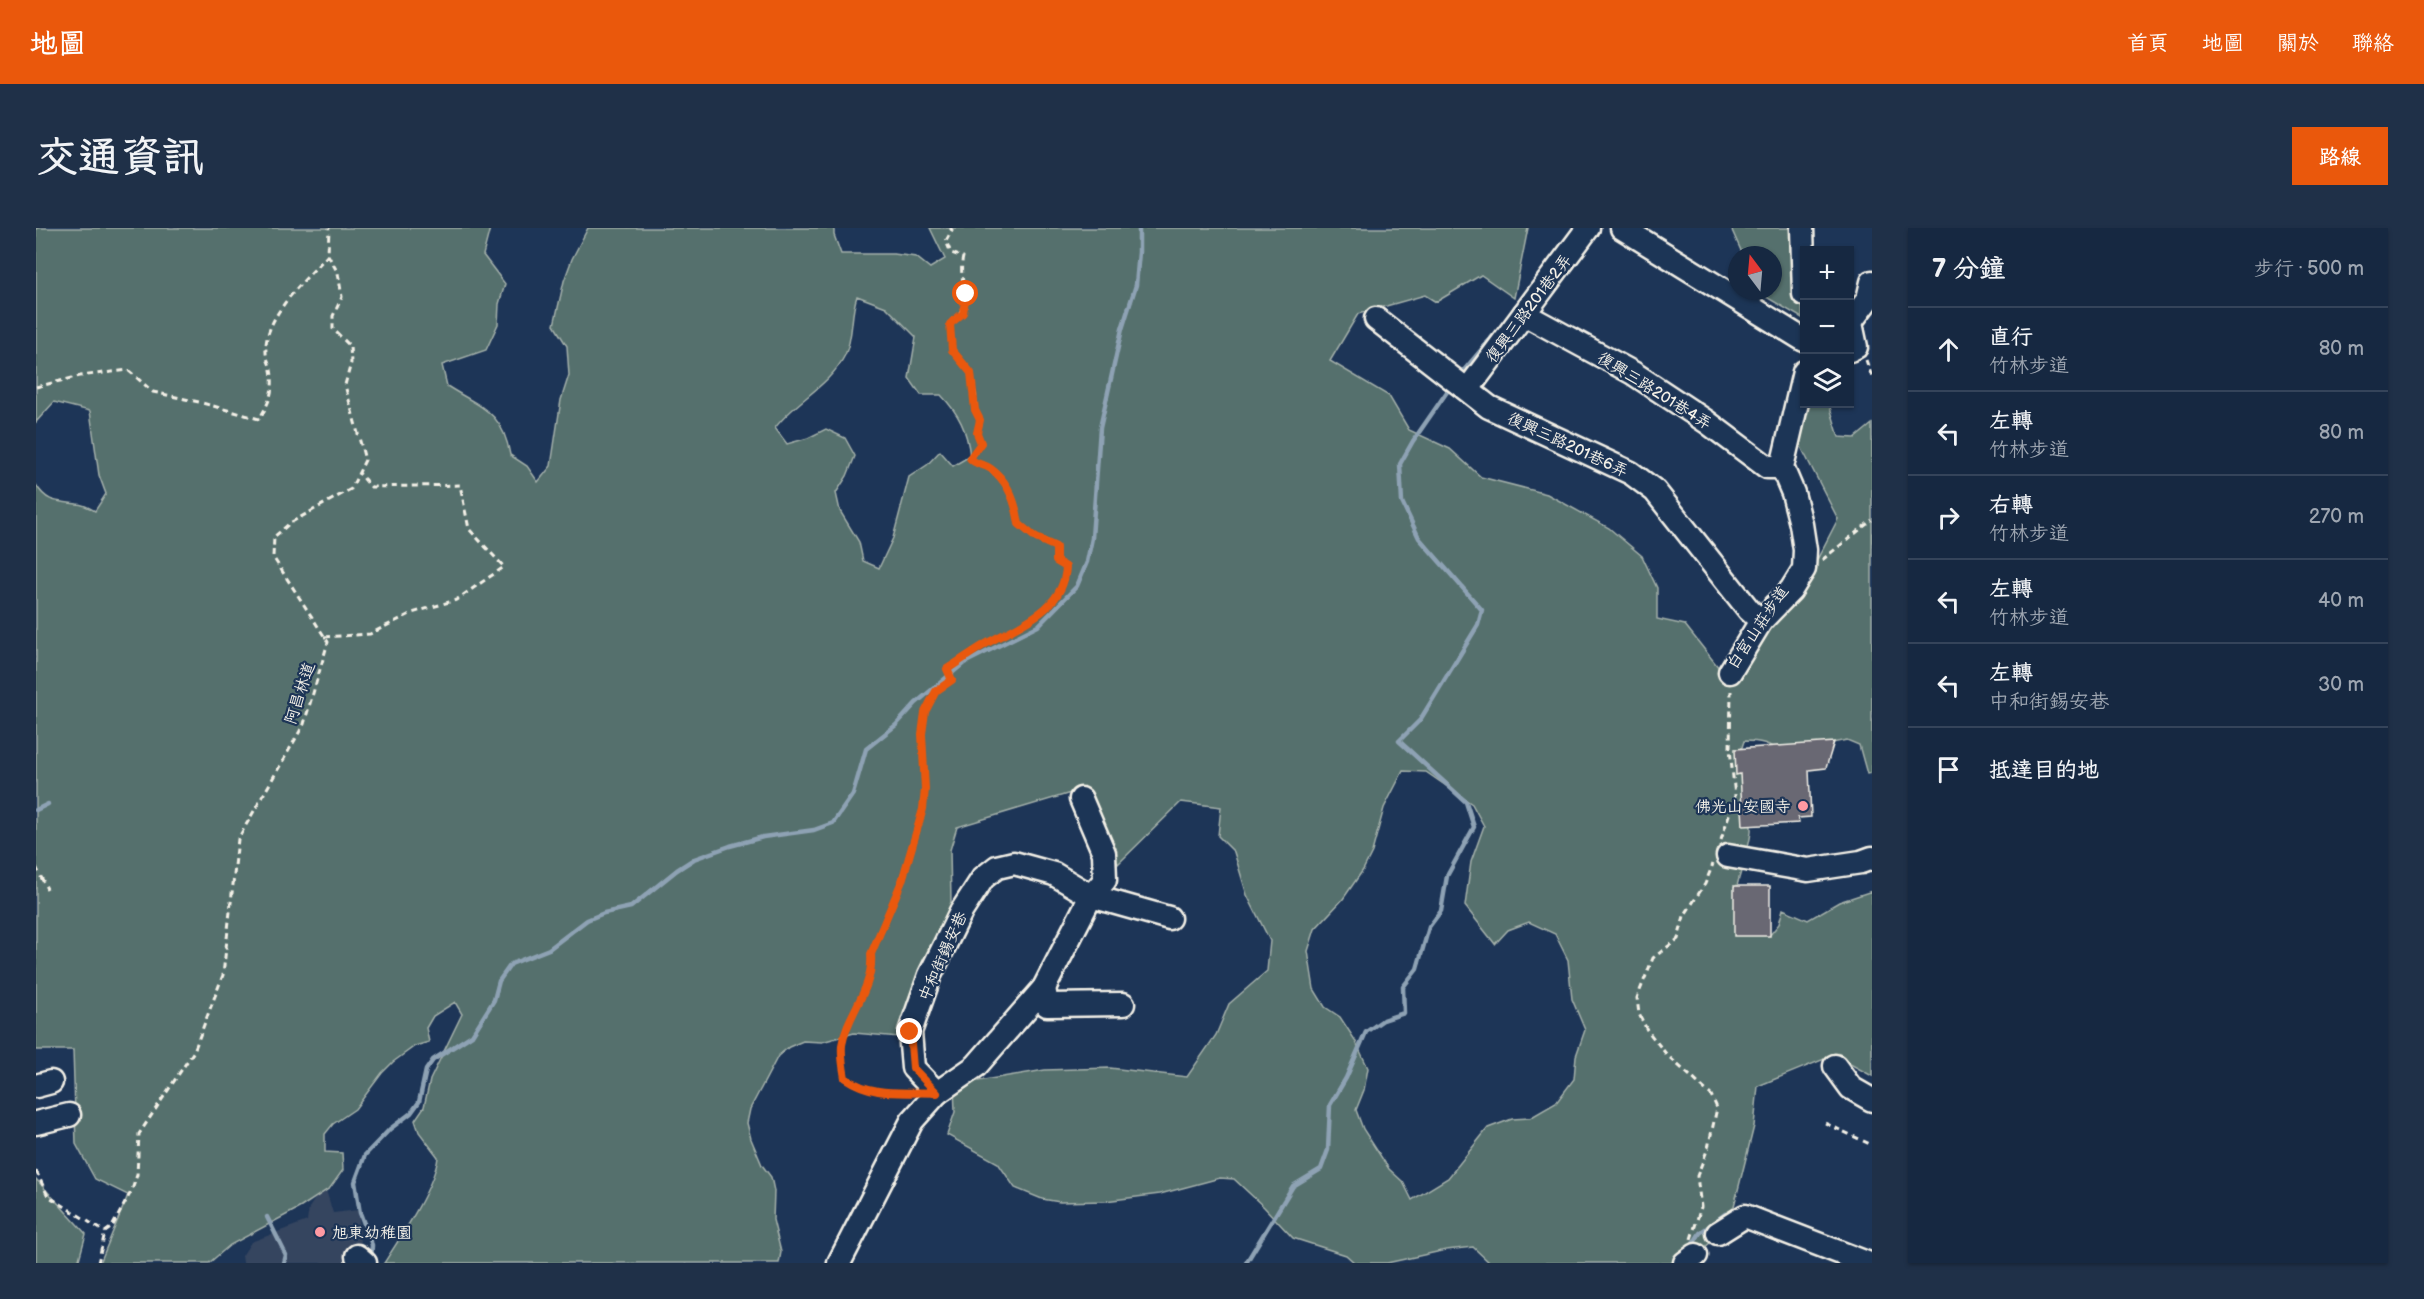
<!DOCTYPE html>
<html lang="zh-TW">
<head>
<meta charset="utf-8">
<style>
	:root { --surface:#162841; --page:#1f3048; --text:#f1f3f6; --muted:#9ea6b1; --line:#35445a; --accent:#ea580c }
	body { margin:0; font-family:"Balsamiq Sans","LXGW WenKai TC",sans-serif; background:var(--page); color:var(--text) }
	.controls { position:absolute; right:18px; top:18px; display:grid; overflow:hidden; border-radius:0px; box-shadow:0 2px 4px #0004 }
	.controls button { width:54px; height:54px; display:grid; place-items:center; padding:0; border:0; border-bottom:2px solid var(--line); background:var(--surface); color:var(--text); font:30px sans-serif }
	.compass { position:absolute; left:1692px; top:18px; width:54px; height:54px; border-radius:50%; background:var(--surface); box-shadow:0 2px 4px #0004; rotate:344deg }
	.stop { position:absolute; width:18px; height:18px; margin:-14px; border:4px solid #ea580c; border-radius:50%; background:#fff }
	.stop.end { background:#ea580c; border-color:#fff; box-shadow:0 2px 6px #0008 }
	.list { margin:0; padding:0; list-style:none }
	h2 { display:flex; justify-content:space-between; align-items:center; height:78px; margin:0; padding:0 24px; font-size:26px }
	h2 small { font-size:20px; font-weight:400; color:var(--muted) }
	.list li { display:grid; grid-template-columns:39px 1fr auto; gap:18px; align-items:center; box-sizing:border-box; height:84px; padding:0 24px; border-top:2px solid var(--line) }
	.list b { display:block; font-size:22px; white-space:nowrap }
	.list p { margin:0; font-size:20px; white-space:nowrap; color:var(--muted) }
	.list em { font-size:20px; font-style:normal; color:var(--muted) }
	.icon { flex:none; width:33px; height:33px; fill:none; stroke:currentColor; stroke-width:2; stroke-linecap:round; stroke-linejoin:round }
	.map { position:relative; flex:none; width:1836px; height:1035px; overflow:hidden; border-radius:0px }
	header { display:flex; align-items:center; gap:36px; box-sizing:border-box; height:84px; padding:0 30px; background:var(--accent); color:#fff }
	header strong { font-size:28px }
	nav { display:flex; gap:33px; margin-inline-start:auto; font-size:21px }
	.intro { display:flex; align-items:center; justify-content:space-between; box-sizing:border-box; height:144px; padding:0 36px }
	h1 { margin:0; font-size:42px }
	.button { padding:15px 27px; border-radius:0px; background:var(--accent); color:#fff; font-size:21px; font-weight:700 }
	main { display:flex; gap:36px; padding:0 36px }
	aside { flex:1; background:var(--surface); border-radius:0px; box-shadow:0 2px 4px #0004 }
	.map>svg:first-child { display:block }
	.built { fill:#34445f }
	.green { fill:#55706d; stroke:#a4b0aa; stroke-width:1.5; fill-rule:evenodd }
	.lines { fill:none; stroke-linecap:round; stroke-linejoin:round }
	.stream { stroke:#8ea2b4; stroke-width:4.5 }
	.building { fill:#696773; stroke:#f4f1e8; stroke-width:1.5 }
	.minor-casing { stroke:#f4f1e8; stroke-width:27 }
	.path { stroke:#f4f1e8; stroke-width:3; stroke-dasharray:6 4.5; stroke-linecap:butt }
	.minor { stroke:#1d3557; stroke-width:22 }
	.route { stroke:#ea580c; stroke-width:8 }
	.poi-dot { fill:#ff9aa2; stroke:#1d3557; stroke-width:2 }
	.labels { text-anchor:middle; stroke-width:4.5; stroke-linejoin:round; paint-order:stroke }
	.street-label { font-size:16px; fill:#f4f1e8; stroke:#1d3557 }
	.poi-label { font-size:16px; fill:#f4f1e8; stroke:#1d3557; text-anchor:end }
</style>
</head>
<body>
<header>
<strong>地圖</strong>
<nav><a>首頁</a><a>地圖</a><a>關於</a><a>聯絡</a></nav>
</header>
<div class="intro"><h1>交通資訊</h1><a class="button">路線</a></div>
<main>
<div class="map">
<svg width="1836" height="1035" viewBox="0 0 1836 1035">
	<rect width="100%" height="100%" fill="#1d3557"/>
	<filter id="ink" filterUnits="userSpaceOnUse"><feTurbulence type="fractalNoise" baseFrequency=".0167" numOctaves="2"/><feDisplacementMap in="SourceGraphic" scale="12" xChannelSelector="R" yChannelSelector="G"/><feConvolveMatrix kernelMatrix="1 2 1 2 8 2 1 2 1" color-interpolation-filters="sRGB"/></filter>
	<g filter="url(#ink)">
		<path class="built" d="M290,962L297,985L322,982L327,1035H207L206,1028L215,1014L271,993L273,980L280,969Z"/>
		<g class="green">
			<path d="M0,0H454L447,27L469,56L463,76L462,96L450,122L406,137L411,158C445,180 466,182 474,227L491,238L502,254L515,238L525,172L533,147L531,118L518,97L528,53L536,31L552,0H798V7L805,26H858L880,29L894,40L909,31L894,0H1492L1478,70L1445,47L1400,74L1389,67L1322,86L1294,133L1353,168L1373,202L1414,221L1445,249L1511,266L1573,300L1606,328L1621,360V391L1649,397L1694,454L1729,397L1772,349L1802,291L1763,215L1770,176H1793L1803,209L1819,210L1836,196V545L1831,546L1823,517L1811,512L1746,525C1733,515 1724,513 1708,513L1704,525C1707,546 1716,585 1715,604C1712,632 1696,656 1699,685L1734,707L1743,696L1747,681L1772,692L1803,674L1836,663V848L1798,827L1722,858L1718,898L1693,998L1651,1035H1454L1437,1019L1410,1022L1351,1035H1319L1310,1027L1257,1010L1228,979L1198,951L1184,950L1124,966L1069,973L1024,974L1006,971L979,960L962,935L911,907L919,884L918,857L1009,842L1074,840L1151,849L1180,807L1193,776L1231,743L1234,713L1211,667L1198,624L1182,608L1185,579L1145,574L1082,636L1048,561L921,599L914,622L915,674L869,782L863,809L818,805L786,814L767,813L753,819L742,828L714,881L711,895L715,911L726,937L735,949L738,963L737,992L745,1024L743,1035H348C365,1009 399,958 402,929L383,904L379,892L388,879L394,852L426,786L419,774L397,788L390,800L393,814L379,818L357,834L346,845L319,881L297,896L289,906V924L306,925L307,942L294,960L265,979L194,1017L173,1035H64L92,967L59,951L40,916L37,822H0V257C12,276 22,273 41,276C47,276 54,280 59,283L70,266L63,247L54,183L18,174L0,194ZM821,68L850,79L880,109L873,150L885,167H905C923,186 931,202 934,228L917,238L904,223L891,237L873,249L857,310L843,340L827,333L823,314L804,283L800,265L811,248L819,228L809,210L790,201L772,210L751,216L739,200C760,172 793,159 809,127C818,108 814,88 821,68ZM1367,543L1390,544L1436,576L1448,598L1435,634L1429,678L1459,716L1472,702L1493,694L1519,706L1532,732L1536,771L1549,802L1540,828L1538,851L1520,875L1494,890L1476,891L1452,900L1412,950L1376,972L1367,954L1353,941L1327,901L1320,882L1328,862L1332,840L1319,812L1304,789L1289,779L1278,761L1272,723L1279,701L1307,671L1327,642L1336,624L1348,580Z"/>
			<path d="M1695,0H1776L1766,1V90L1720,63H1737V27H1707Z"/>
			<path d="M0,951L50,1006L42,1035H0Z"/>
		</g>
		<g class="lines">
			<g class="stream">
				<path d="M1424,147L1457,108"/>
				<path d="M0,582L12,576"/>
				<path d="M231,989L250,1027L248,1035"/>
				<path d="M1653,1022L1664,1005L1689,986"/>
				<path d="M335,1032L336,1017L324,985L319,954L329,927L354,901L375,885L383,874L390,842L397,832L436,807L458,772L463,753L475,736L513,721L551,692L568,685L595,679L641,642L658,631L694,618L727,609L778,602L797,595L817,566L830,521L860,497L880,475L928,435L1002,398L1041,358L1051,334L1056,310L1064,200L1086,101L1100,57L1103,24V0"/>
				<path d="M1210,1035L1257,958L1285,941L1292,922L1294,877L1310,850L1330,804L1347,792L1368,785L1367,759L1381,741L1393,699L1405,683L1411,648L1438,599L1430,574L1363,513L1384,492L1442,397L1446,382L1383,310L1366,274L1364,236L1377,213L1415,158"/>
			</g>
		</g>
		<g class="building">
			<path d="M1798,514L1790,540L1773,542L1775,589L1762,590L1763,595L1707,598L1704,546L1700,547L1699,521Z"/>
			<rect x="1698" y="658" width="36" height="50"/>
		</g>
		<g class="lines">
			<g class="minor-casing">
				<g id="minor">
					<path d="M1586,0L1768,112"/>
					<path d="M1766,0L1768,66"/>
					<path d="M1488,86L1597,145L1671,194L1731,239H1746"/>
					<path d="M1340,91L1453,179L1595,245L1619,263L1713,382L1725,393"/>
					<path d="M1814,95L1832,71L1836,54"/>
					<path d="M1814,122L1820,119L1815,95"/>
					<path d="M1432,161L1552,0"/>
					<path d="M1694,444L1725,393L1755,362L1768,341L1769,322L1765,296L1757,265L1746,239L1768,144"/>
					<path d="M1692,628L1772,642L1825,634L1836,630"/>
					<path d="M1008,760L1011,777L1087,776"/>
					<path d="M1799,838L1815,860L1836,872"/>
					<path d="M0,858L15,854"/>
					<path d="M901,865L940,838L1008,760L1055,668L1133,690"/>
					<path d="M0,895L33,887"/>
					<path d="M1682,1005L1709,988L1831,1035"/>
					<path d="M321,1028L329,1035"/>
					<path d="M803,1035L876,893L901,865L877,840L874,804L894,747L925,684L947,650L961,639L978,635L1018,646L1055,668L1069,652L1068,625L1045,571"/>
					<path d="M1649,1035L1660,1027"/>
				</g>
			</g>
			<g class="path">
				<path d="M1830,132L1836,149"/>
				<path d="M0,159L44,148L92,142L117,164L163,174L223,191C233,176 239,161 235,142C234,136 230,130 230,124C227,89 270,51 292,27"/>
				<path d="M1786,332L1836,292"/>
				<path d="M288,409L334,406L376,385L420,372L468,339L433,301L424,257L335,259L323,245"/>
				<path d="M1685,612L1699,568L1694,521L1695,463"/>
				<path d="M0,639L11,661"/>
				<path d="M875,864C850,865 831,865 809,850C807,839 805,829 806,817C811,785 838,762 835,726L866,653L887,581L889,561L886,506L889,484L900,463L916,452L911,441C926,432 940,421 955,413C985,397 1029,381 1030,340L1020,333V319L1000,310L983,296C980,276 972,254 955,241C948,235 940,237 934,230L945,215L941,205L944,192L939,182V168L935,145L916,122L914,97C943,70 920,58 927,29L915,25L910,13L916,2L914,0"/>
				<path d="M1789,895L1836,917"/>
				<path d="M0,943L12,968L69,1004"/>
				<path d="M69,1004L76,999L96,962L101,947L103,906L158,823L187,747L202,611L268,496L292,414L237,329L238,309L254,295L315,261L329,232L309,157L315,135L314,118L297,101V88L306,69L302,45L292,27L293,0"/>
				<path d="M1655,1011L1665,979L1661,948L1672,920L1681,880L1675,867L1631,827L1611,802L1603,786L1601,770L1617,730L1642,711L1648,688L1669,656L1677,636"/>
				<path d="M62,1035L69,1004"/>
			</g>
			<use href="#minor" class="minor"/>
		</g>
	</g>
	<g class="lines" filter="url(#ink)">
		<path class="route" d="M874,804L877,840L901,865C867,863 839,870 809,850C807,839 805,829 806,817C811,785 838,762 835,726L866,653L887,581L889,561L886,506L889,484L900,463L916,452L911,441C926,432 940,421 955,413C986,396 1028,381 1030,339L1020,333V319L1000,310L983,296C980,276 972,253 955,241C948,235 940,238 934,230L945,215L941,205L944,192L939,182L935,145L916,122L914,96L927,85L930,66"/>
	</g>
	<g class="poi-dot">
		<circle cx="1767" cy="578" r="6"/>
		<circle cx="284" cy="1004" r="6"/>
	</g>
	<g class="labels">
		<g class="street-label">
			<text transform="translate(1492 80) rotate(-53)" y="6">復興三路201巷2弄</text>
			<text transform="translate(1619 162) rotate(32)" y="6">復興三路201巷4弄</text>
			<text transform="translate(1532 216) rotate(25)" y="6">復興三路201巷6弄</text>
			<text transform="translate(1721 399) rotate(-56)" y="6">白宮山莊步道</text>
			<text transform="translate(263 465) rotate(-72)" y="6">阿昌林道</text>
			<text transform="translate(906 728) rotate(-66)" y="6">中和街錫安巷</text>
		</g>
		<g class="poi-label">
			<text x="1755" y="584">佛光山安國寺</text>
			<text x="296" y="1010" text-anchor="start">旭東幼稚園</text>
		</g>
	</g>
</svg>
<div class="controls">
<button>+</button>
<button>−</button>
<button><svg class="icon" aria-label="layers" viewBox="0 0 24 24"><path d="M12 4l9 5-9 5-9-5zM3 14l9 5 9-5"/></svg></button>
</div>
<svg class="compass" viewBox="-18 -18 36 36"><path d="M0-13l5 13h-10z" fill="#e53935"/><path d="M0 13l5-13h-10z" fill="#9ea6b1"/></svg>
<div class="stop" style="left:930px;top:66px"></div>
<div class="stop end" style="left:874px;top:804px"></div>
</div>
<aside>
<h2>7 分鐘<small>步行 · 500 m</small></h2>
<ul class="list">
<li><svg class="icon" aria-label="ahead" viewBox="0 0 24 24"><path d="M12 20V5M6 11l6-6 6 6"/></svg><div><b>直行</b><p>竹林步道</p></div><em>80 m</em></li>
<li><svg class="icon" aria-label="left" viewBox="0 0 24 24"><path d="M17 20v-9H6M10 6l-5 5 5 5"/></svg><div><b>左轉</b><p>竹林步道</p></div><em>80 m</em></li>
<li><svg class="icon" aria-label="right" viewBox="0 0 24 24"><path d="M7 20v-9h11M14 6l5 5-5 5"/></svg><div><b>右轉</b><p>竹林步道</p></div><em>270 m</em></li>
<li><svg class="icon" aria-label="left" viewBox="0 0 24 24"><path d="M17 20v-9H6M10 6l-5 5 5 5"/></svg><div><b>左轉</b><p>竹林步道</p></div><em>40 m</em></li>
<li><svg class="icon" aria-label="left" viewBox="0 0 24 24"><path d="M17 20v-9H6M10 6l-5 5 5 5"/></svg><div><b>左轉</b><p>中和街錫安巷</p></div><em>30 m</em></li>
<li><svg class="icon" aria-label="arrive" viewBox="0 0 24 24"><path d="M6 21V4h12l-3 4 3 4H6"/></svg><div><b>抵達目的地</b></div></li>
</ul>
</aside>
</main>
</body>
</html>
